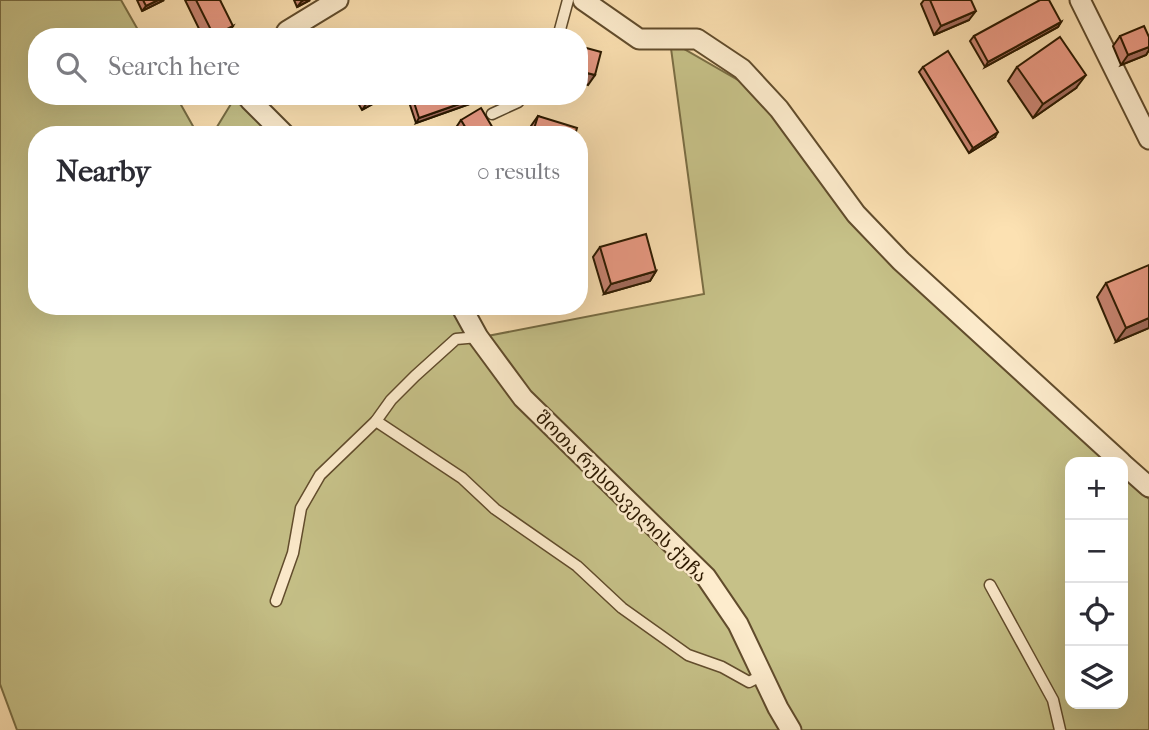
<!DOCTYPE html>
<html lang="en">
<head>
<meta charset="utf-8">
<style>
	:root { --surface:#fff; --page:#f2f2f3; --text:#2b2b33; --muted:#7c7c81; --line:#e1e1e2 }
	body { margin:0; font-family:"IM FELL French Canon","Noto Serif Georgian",serif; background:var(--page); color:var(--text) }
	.controls { position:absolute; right:21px; bottom:21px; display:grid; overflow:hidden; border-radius:14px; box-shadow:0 7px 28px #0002 }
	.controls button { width:63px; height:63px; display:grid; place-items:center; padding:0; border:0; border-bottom:2px solid var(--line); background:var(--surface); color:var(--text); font:35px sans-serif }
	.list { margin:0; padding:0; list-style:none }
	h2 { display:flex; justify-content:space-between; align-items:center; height:91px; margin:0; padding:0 28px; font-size:30px }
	h2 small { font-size:23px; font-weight:400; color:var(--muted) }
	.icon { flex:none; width:38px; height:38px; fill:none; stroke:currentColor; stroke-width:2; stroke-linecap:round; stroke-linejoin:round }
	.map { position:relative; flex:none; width:1149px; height:730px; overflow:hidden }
	.search { position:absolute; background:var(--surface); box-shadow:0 7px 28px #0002; left:28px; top:28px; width:560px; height:77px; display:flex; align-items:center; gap:18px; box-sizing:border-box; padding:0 24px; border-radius:28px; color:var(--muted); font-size:26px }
	.panel { position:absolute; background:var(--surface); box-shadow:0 7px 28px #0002; left:28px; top:126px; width:560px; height:189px; border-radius:28px }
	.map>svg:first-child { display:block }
	.green { fill:#c6c188; stroke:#7a6e44; stroke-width:2 }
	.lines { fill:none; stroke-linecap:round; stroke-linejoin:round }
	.lane-casing { stroke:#614c2c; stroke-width:13 }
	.street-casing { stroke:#614c2c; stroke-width:23 }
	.lane { stroke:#fdeccd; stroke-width:10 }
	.street { stroke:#fdeccd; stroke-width:19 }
	.wall { fill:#ca8572; stroke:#2d1a00; stroke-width:2 }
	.shaded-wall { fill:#a46c5d; stroke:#2d1a00; stroke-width:2 }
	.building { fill:#eb9b85; stroke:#2d1a00; stroke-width:2 }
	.labels { text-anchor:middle; stroke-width:5; stroke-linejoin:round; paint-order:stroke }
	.street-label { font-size:19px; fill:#2d1a00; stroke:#fdeccd }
</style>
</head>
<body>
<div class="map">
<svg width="1149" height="730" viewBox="0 0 1149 730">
	<rect width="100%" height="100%" fill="#fce1b2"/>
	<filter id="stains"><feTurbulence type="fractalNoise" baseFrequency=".00286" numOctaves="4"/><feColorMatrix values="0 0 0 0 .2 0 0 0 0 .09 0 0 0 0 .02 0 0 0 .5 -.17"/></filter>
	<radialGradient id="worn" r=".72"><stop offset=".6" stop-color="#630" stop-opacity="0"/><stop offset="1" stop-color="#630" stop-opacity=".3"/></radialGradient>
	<g class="green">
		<path d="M0,0H121L142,37H37V96H176L198,135H37V306H449L472,339L704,294L670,41L757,91L877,247L1110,462H1070V704H1123V474L1149,499V730H17L0,684Z"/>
		<path d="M234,99L274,135H212Z"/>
	</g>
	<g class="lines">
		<g class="lane-casing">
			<g id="lane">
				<path d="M558,37L568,0"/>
				<path d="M492,114L518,102L523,96"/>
				<path d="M376,421L462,478L495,509L577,566L622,608L688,655L722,667L749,682L763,675"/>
				<path d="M990,585L1053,700L1060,730"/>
				<path d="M276,601L293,553L301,508L320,475L376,421L391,400L415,376L456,339L478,337"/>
			</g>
		</g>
		<g class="street-casing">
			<g id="street">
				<path d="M583,0L639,39H697L742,69L779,109L856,214L901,261L1121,462"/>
				<path d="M1080,0L1149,139"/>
				<path d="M284,37L287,31L338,0"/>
				<path d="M252,96L250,100L285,135"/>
				<path d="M461,306L478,337L523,398L706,577L738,624L778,708L791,730"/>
				<path d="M1123,464L1149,487"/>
			</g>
		</g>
		<use href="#lane" class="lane"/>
		<use href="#street" class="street"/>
	</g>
	<g class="wall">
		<path d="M137,0H164L142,11Z"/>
		<path d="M185,0H220L227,36L203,37Z"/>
		<path d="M294,0H310L297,7Z"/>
		<path d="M924,0H971L969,20L934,35L921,4Z"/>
		<path d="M1061,22L1058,27L985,67L970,41L974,36Z"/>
		<path d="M1120,36L1149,37V50L1146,55L1121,65L1113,46Z"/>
		<path d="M923,67L995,137L969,153L919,72Z"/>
		<path d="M1017,67L1076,88L1033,118L1008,81Z"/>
		<path d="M354,96H387L362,110Z"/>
		<path d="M407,96H492L416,123Z"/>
		<path d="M538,116L575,135H529L531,126Z"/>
		<path d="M461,120L497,135H458L455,129Z"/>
		<path d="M600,247L656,271L650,281L604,294L593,257Z"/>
		<path d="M1106,283L1149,328L1116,342L1097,297Z"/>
	</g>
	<g class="shaded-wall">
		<path d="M158,0H164L142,11L146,6Z"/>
		<path d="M304,0H310L297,7L301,2Z"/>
		<path d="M976,11L969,20L934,35L941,26Z"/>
		<path d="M1061,22L1058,27L985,67L988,62Z"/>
		<path d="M233,26L227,36L214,37V36Z"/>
		<path d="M1149,47V50L1146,55L1121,65L1128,55Z"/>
		<path d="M579,71L595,75L588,85L579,82Z"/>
		<path d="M1086,75L1076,88L1033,118L1043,104Z"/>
		<path d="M372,96H387L362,110Z"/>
		<path d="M482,96H492L416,123L419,118Z"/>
		<path d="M998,132L995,137L969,153L973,148Z"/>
		<path d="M656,271L650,281L604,294L611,284Z"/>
		<path d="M1149,318V328L1116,342L1126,328Z"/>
	</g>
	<g class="building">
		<path d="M143,0H158L146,6Z"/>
		<path d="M196,0H220L233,26L214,36Z"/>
		<path d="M930,0H971L976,11L941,26Z"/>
		<path d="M1040,0H1049L1061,22L988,62L974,36Z"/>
		<path d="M1144,26L1149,37V47L1128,55L1120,36Z"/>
		<path d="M382,31L385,37H371Z"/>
		<path d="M1060,37L1086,75L1043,104L1017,67Z"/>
		<path d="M579,46L601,52L595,75L579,71Z"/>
		<path d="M948,51L998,132L973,148L923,67Z"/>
		<path d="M412,96H482L419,118Z"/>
		<path d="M481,108L497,135H470L461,120Z"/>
		<path d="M538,116L577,128L575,135H532Z"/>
		<path d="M646,234L656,271L611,284L600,247Z"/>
		<path d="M1149,265V318L1126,328L1106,283Z"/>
	</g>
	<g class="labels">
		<g class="street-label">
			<text transform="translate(622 496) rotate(45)" y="7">შოთა რუსთაველის ქუჩა</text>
		</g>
	</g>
	<rect width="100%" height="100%" filter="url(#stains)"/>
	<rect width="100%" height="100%" fill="url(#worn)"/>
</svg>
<div class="controls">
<button>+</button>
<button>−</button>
<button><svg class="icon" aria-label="locate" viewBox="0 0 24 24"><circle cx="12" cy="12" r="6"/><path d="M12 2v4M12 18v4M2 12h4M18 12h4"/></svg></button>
<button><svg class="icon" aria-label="layers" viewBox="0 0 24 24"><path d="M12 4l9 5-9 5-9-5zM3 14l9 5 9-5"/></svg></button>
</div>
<div class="search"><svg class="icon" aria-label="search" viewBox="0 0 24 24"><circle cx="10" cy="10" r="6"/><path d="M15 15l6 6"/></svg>Search here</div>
<section class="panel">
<h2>Nearby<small>0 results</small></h2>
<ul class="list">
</ul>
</section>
</div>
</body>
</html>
